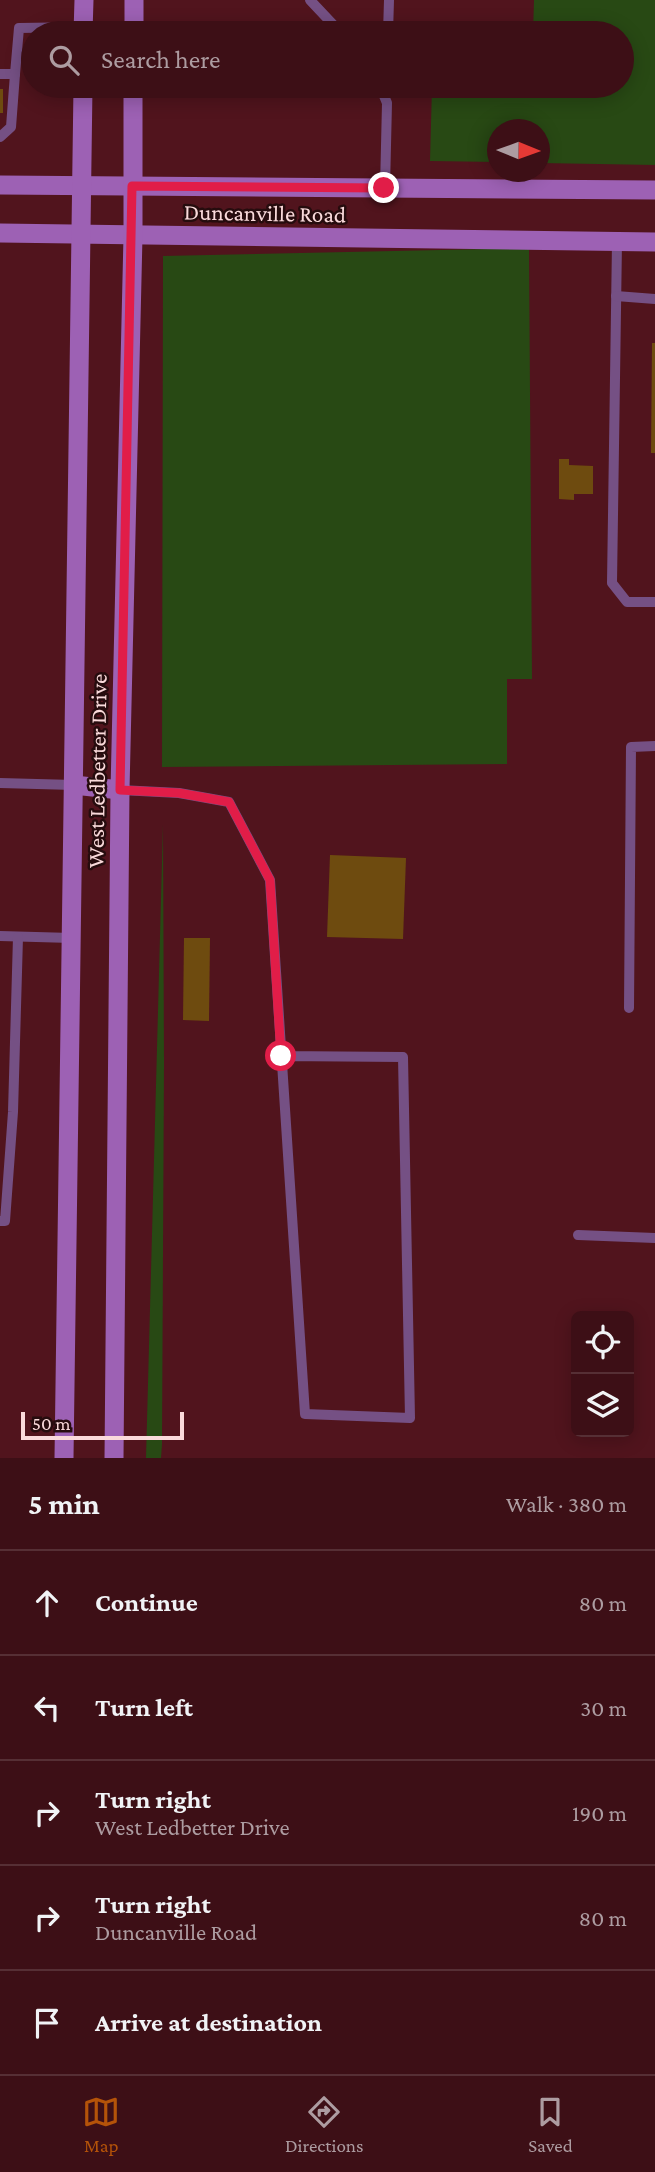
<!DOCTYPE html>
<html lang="en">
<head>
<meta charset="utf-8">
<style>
	:root { --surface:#3d0f16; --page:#481d23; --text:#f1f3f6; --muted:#ad9ca1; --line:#562f35; --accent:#b45309 }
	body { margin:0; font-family:"Crimson Pro",serif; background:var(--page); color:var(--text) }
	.controls { position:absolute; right:21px; bottom:21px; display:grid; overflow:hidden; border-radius:10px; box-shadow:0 4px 18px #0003 }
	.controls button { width:63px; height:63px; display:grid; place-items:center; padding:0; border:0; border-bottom:2px solid var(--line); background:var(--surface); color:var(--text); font:35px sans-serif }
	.compass { position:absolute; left:487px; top:119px; width:63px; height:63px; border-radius:50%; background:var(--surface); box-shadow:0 4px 18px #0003; rotate:91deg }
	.scale { position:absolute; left:21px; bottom:18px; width:163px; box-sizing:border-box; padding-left:7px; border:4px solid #fadadb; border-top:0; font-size:19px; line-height:24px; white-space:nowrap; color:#fadadb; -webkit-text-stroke:5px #260c0e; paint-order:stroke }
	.stop { position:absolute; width:21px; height:21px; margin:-16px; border:5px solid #e11d48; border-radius:50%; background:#fff }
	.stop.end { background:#e11d48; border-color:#fff; box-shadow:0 2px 7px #0008 }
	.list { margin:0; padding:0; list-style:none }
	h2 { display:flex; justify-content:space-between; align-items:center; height:91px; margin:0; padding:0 28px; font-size:30px }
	h2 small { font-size:23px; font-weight:400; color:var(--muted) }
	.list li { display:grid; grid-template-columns:46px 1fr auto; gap:21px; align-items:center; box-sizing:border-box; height:105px; padding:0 28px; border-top:2px solid var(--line) }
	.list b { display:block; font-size:26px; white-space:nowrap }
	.list p { margin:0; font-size:23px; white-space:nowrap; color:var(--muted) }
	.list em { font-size:23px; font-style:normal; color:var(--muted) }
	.icon { flex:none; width:38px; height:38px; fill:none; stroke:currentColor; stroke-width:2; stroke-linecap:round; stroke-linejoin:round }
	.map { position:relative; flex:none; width:655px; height:1458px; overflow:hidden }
	.search { position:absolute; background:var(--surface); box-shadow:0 4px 18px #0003; left:21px; right:21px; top:21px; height:77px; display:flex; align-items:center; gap:18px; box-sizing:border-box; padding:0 24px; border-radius:38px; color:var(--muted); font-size:26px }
	.sheet { height:616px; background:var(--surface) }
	nav { display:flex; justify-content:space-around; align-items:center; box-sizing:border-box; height:98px; border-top:2px solid var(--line); background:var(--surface); font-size:19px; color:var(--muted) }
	nav a { display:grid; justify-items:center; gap:4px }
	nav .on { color:var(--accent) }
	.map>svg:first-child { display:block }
	.green { fill:#284914 }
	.building { fill:#6e4b0f }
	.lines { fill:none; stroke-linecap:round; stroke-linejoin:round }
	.service { stroke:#755084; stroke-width:10 }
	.secondary { stroke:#9d61b4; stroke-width:19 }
	.route { stroke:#e11d48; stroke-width:9 }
	.labels { text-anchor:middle; stroke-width:5; stroke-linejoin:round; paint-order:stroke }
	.street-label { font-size:23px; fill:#fadadb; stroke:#260c0e }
</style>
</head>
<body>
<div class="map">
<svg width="655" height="1458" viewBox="0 0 655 1458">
	<rect width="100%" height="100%" fill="#51141d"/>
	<g class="green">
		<path d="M534,0H655V165L540,163V130H498L497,162L430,161L432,86H622V33H533Z"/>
		<path d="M529,248L532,679H507V764L162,767L163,256Z"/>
		<path d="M163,824L164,1064L162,1444L161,1458H146Z"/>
	</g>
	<g class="building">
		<rect x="0" y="89" width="3" height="24"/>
		<path d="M652,343H655V453H651Z"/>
		<path d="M559,459H569V465L593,466V494H574V500L559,499Z"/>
		<path d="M330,855L406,858L403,939L327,937Z"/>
		<path d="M184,938H210L209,1021L183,1020Z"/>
	</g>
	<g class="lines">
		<g class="service">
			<path d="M310,0L341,33"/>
			<path d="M388,33L389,0"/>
			<path d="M0,74H15L19,28L83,27"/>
			<path d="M380,86L387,103L385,188"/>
			<path d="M0,137L11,127L15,74"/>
			<path d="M617,242L612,583L627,602H655"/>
			<path d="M616,296L655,299"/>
			<path d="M0,783L74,785"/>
			<path d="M120,790L179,793L229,802L270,880L305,1414L410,1418L403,1057L281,1056"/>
			<path d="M0,936L72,938"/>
			<path d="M629,1008L631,747L655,746"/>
			<path d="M0,1221H5L13,1112L18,937"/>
			<path d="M578,1235L655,1238"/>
		</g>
		<g class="secondary">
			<path d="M83,33L84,0"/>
			<path d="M134,33V0"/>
			<path d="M0,185L655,190"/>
			<path d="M0,233L655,242"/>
			<path d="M74,785L120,790"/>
			<path d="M64,1458L83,86"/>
			<path d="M114,1458L120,790L133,236V86"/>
		</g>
	</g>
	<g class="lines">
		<path class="route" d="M281,1056L270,880L229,802L179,793L120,790L132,186L384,188"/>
	</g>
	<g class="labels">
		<g class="street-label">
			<text transform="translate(265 213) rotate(1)" y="8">Duncanville Road</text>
			<text transform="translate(97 771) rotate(-89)" y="8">West Ledbetter Drive</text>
		</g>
	</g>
</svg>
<div class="controls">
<button><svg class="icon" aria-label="locate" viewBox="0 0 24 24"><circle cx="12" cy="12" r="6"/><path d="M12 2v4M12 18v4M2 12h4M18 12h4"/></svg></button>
<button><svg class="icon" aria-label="layers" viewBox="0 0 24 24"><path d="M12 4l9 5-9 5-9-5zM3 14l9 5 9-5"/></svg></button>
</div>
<svg class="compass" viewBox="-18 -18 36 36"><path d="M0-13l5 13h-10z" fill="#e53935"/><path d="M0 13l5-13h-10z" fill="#ad9ca1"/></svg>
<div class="scale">50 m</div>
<div class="stop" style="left:281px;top:1056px"></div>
<div class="stop end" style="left:384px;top:188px"></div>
<div class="search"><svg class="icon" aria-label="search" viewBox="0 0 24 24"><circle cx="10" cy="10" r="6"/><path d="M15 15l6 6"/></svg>Search here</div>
</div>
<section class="sheet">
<h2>5 min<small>Walk · 380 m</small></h2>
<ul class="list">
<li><svg class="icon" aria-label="ahead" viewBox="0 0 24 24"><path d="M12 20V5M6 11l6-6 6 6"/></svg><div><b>Continue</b></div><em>80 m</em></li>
<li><svg class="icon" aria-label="left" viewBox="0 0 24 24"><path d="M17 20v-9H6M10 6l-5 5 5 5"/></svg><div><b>Turn left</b></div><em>30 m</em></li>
<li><svg class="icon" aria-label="right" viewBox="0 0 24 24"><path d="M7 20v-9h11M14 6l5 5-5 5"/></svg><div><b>Turn right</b><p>West Ledbetter Drive</p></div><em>190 m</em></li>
<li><svg class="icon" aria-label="right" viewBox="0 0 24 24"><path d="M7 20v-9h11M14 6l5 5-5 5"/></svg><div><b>Turn right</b><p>Duncanville Road</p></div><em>80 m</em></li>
<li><svg class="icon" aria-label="arrive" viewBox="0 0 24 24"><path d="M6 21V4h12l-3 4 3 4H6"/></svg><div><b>Arrive at destination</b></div></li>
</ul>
</section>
<nav>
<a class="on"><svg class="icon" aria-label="map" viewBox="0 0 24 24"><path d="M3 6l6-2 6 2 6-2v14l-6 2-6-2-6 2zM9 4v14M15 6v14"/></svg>Map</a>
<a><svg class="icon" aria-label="directions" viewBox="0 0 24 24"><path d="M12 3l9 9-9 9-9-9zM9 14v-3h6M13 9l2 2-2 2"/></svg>Directions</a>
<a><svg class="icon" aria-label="saved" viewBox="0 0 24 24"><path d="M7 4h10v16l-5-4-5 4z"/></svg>Saved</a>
</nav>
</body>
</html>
